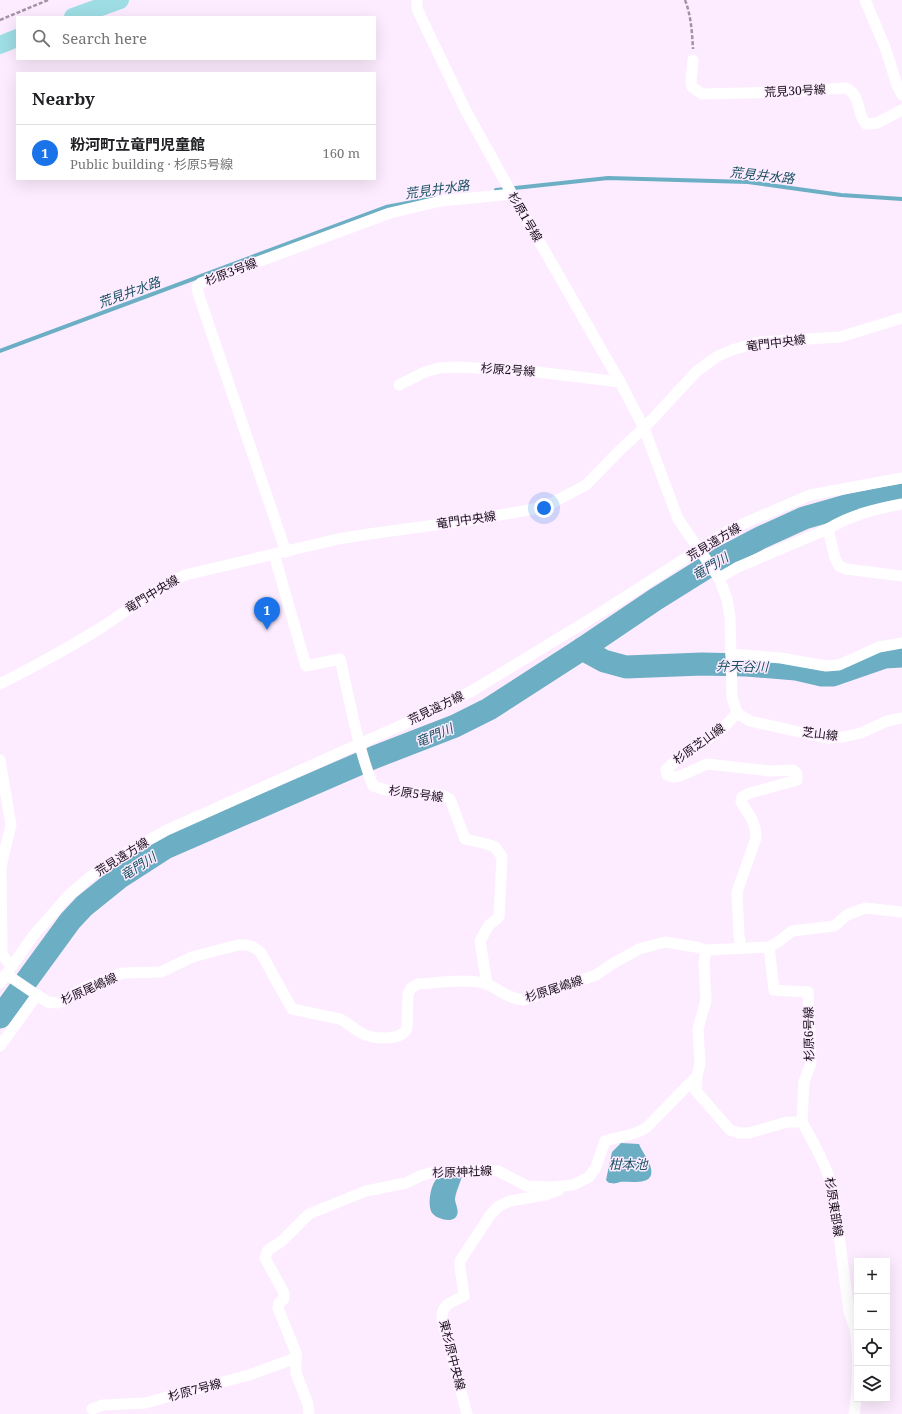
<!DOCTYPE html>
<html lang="en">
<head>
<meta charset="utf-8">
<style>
	:root { --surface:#fff; --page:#f6f6f6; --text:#202124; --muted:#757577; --line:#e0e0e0; --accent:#1a73e8 }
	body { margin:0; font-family:"Noto Serif","Noto Sans JP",serif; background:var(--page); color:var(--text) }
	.controls { position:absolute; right:12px; bottom:12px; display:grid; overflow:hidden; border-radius:0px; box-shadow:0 4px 16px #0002 }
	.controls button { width:36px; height:36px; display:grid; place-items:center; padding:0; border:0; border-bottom:1px solid var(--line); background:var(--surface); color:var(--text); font:20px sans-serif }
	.you { position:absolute; left:544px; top:508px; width:14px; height:14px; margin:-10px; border:3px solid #fff; border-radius:50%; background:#1a73e8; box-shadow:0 0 0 6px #1a73e833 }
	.badge { display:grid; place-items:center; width:26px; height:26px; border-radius:50%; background:var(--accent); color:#fff; font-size:13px; font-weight:700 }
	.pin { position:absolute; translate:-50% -33px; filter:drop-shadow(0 1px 2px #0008) }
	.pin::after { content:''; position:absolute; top:21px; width:14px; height:12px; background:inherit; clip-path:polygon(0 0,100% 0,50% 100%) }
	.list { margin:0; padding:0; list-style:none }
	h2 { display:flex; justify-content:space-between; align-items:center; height:52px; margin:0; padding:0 16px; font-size:17px }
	h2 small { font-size:13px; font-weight:400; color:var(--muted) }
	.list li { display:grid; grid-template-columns:26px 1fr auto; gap:12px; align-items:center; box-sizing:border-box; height:56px; padding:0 16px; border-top:1px solid var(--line) }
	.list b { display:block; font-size:15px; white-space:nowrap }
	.list p { margin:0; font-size:13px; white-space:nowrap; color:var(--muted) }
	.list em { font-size:13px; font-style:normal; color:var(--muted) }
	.icon { flex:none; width:22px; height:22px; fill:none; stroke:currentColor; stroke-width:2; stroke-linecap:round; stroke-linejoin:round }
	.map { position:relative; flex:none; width:902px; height:1414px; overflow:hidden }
	.search { position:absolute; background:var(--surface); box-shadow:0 4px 16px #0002; left:16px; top:16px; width:360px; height:44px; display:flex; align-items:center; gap:10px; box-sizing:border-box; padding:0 14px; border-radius:0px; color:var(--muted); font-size:15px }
	.panel { position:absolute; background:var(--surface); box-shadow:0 4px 16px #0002; left:16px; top:72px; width:360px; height:108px; border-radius:0px }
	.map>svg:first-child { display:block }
	.water { fill:#6caec3 }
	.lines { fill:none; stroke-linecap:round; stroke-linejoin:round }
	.stream { stroke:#6caec3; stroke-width:4 }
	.river { stroke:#6caec3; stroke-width:23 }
	.path { stroke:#a093a2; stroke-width:2.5; stroke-dasharray:4 2; stroke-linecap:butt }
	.minor { stroke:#fff; stroke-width:11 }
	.primary { stroke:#9ddde3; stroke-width:18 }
	.labels { text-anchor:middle; stroke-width:3; stroke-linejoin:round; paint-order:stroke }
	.street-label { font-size:12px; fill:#160d17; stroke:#fdecff }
	.water-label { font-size:13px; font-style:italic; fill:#1b5262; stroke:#fdecff }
</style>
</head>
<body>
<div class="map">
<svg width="902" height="1414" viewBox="0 0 902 1414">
	<rect width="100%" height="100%" fill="#fdecff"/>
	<g class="water">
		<path d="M621,1143L639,1144C642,1152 654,1166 651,1175C648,1185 628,1181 620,1182C617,1183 614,1184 611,1183C608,1183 608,1182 606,1180L612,1152Z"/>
		<path d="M442,1175L462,1176C460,1184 455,1193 455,1200C456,1205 459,1211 457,1215C454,1224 437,1219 433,1214C427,1208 430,1188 435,1181C436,1179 440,1177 442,1175Z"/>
	</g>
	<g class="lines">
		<g class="stream">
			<path d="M496,190L608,178L748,182L841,195L902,199"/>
			<path d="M0,351L386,207L434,198"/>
		</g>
		<g class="river">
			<path d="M582,649L604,661L626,667L702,664L746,665L796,669L822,675H833L885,657L902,656"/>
			<path d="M0,1017L70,921L84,906L120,877L165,848L375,757L455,726L489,709L582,649L656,599L720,559L760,538L804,518L846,506L902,495"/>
		</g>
		<g class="path">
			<path d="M685,0C691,15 692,32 693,49"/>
			<path d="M0,20L48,0"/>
		</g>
		<g class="minor">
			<path d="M417,0V9L466,111L512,194L620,382L644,428L678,519L719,578L727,599L730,617L732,697L737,713L722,729L673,763L666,770L667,775L673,777L680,776L707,764L770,771L793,770L797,774V780L750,793L742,797L741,802C749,815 756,822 756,838L737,892L739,935L741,948"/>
			<path d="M865,0L885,47L897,85L902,95"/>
			<path d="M693,60L691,82L692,87L702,94L786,92L846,88C862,95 856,114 866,124L877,123L902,110"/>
			<path d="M399,385L425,372L439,368L457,367L529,371L620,382"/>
			<path d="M828,529C850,515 876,509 902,504"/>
			<path d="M286,552L198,293L197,287L201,283L390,213L441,201L512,194"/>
			<path d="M274,554L306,666L340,659C350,701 357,745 373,786L386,790L444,796L450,799L465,839L487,844L495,847L502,857L499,917L489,925L480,941L487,984"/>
			<path d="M719,578L738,567L828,529L835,558L839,566L846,569L902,576"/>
			<path d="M731,654L781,658L826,666L839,665L879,647L902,643"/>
			<path d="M0,684C35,666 69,648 102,627C130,609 153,590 185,575L338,539L369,534L472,520L534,509L552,503L586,485L620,450L644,428L697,371L718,356L732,350L759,342L840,337L902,318"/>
			<path d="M737,713L750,721L826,738L843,737L861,733L887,721L902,718"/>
			<path d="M0,760L11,825L2,862L1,870L2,951L4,957L11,966"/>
			<path d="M769,947L774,990L808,992L811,1063L804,1082L802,1122"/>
			<path d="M6,974L37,995L48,1002L57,1003L64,1001L78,991L89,986L123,973L161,972L192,957L238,945C248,944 254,946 261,953L292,1009L340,1019C348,1023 354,1029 361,1033C372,1039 401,1042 407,1028L408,994L411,988L418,984C437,983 469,978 486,984C500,989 506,998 523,1000L596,975L612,964L639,949L665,942L696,947L706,950L769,947L778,942L792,931L834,926L847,915L865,908L902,912"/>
			<path d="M0,983L33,936L67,897L91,876L120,856L167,830L413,720L472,691L605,610L731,529L810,495L902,478"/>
			<path d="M0,1046L37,995"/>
			<path d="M697,1076L696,1091L730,1130L739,1133H749L787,1122H802C815,1145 826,1165 833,1190L849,1312C851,1318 854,1324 855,1330C859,1354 858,1390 854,1414"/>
			<path d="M92,1409L103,1405L145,1403L249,1375L296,1358"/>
			<path d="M309,1414L308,1404L296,1373V1353L278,1308L279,1303L284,1299V1293L265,1258L268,1250L282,1241L309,1214L366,1191L406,1183L420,1176L430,1173L487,1170L498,1171L527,1186L552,1187L573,1185L589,1177L596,1167L605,1141C619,1136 634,1136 646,1128L697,1076L700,1064L698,1029L706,1000L704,963L706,950"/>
			<path d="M467,1414L442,1319C441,1304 452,1302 464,1296L460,1267V1261L491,1214L499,1206L510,1201L545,1195L559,1190"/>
		</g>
		<g class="primary">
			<path d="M73,17L120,0"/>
			<path d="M0,45L17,38"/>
		</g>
	</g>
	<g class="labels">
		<g class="street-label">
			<text transform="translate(795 91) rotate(-3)" y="4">荒見30号線</text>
			<text transform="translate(525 217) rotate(60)" y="4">杉原1号線</text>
			<text transform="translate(231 272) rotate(-21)" y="4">杉原3号線</text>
			<text transform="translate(776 343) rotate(-7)" y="4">竜門中央線</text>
			<text transform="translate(508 370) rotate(4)" y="4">杉原2号線</text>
			<text transform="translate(466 520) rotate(-8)" y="4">竜門中央線</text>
			<text transform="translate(714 542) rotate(-31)" y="4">荒見遠方線</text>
			<text transform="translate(152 594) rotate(-31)" y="4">竜門中央線</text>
			<text transform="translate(436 708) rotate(-26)" y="4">荒見遠方線</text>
			<text transform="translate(820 734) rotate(7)" y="4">芝山線</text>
			<text transform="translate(699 744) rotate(-36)" y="4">杉原芝山線</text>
			<text transform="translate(416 794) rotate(8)" y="4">杉原5号線</text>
			<text transform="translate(122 857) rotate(-32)" y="4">荒見遠方線</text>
			<text transform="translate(89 989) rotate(-24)" y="4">杉原尾嶋線</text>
			<text transform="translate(554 989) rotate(-18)" y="4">杉原尾嶋線</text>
			<text transform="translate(809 1034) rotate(-91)" y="4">杉原6号線</text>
			<text transform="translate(462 1172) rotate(-2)" y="4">杉原神社線</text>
			<text transform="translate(834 1207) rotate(81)" y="4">杉原東部線</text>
			<text transform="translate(452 1355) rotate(76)" y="4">東杉原中央線</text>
			<text transform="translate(195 1390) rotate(-15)" y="4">杉原7号線</text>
		</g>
		<g class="water-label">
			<text transform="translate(762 175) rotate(6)" y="5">荒見井水路</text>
			<text transform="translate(437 189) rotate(-8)" y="5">荒見井水路</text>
			<text transform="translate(129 292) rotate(-20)" y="5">荒見井水路</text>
			<text transform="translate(710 566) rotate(-31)" y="5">竜門川</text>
			<text transform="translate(742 666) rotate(1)" y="5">弁天谷川</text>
			<text transform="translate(434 735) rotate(-23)" y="5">竜門川</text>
			<text transform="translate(138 866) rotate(-33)" y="5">竜門川</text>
			<text x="628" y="1169">柑本池</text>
		</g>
	</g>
</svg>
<div class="controls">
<button>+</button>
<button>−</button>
<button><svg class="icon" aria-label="locate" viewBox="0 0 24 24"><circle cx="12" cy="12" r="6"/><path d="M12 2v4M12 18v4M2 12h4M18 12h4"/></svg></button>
<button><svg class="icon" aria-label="layers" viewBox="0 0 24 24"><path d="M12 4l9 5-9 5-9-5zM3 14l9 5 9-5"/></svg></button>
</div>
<div class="you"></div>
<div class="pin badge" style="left:267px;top:630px">1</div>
<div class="search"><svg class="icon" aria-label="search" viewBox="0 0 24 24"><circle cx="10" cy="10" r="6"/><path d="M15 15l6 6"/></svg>Search here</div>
<section class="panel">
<h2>Nearby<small></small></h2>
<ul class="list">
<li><span class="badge">1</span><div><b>粉河町立竜門児童館</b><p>Public building · 杉原5号線</p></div><em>160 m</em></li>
</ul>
</section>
</div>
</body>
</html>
